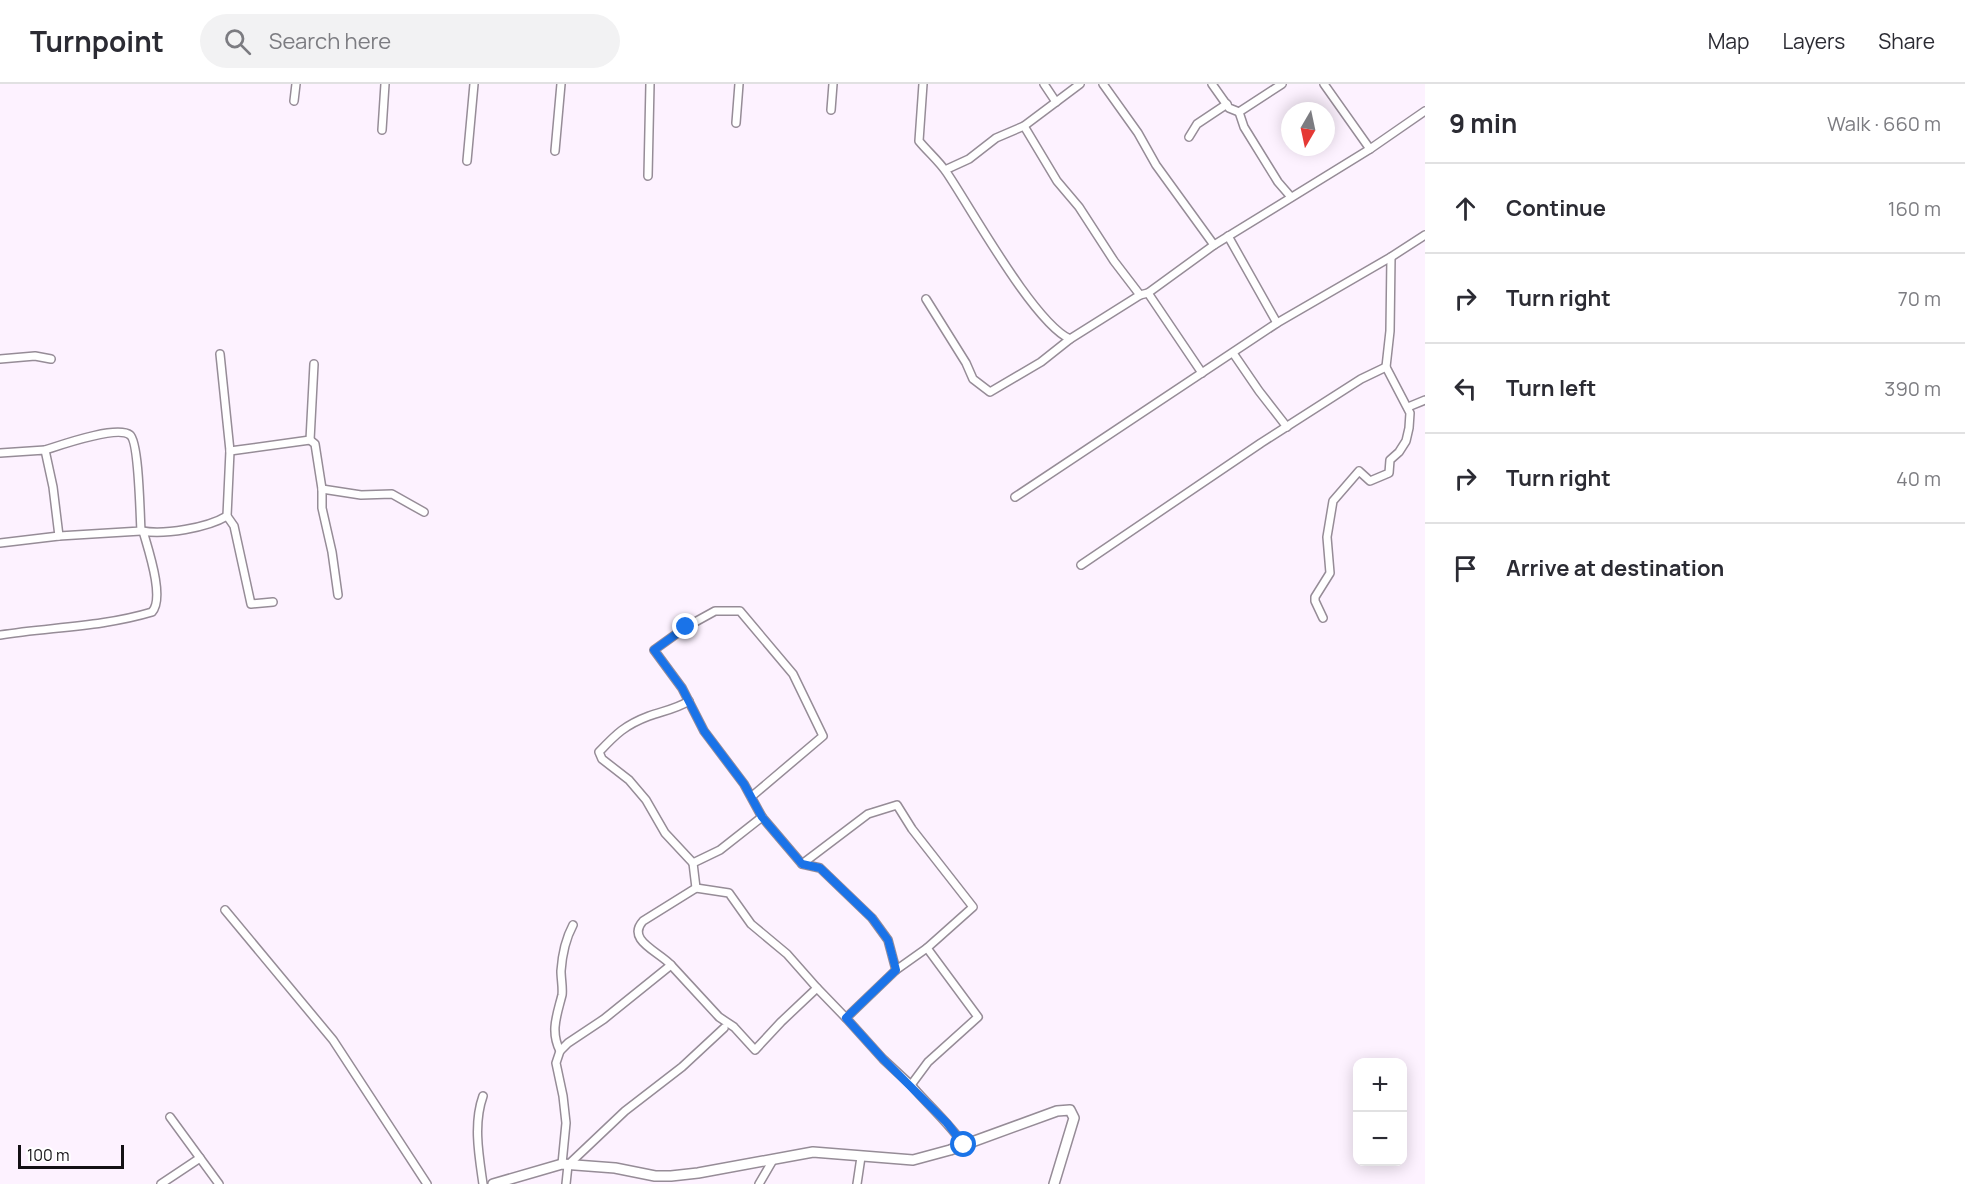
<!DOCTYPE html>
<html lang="en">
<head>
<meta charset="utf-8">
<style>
	:root { --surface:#fff; --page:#f2f2f3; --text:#2b2b33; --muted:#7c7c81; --line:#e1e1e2 }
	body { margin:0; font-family:Manrope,sans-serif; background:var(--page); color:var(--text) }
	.controls { position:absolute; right:18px; bottom:18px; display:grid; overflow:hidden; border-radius:12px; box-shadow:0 3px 15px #0003 }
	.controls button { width:54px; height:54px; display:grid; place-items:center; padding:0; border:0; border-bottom:2px solid var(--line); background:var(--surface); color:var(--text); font:30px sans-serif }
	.compass { position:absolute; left:1281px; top:18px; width:54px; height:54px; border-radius:50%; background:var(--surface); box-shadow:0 3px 15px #0003; rotate:189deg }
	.scale { position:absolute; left:18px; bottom:15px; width:106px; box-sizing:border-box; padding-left:6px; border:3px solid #131014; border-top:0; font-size:16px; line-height:21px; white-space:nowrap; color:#131014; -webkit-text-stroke:4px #fff; paint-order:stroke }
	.stop { position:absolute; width:18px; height:18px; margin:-14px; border:4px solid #1a73e8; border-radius:50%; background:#fff }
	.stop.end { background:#1a73e8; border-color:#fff; box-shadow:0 2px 6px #0008 }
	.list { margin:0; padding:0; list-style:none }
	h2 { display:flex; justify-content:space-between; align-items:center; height:78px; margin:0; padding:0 24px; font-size:26px }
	h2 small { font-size:20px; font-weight:400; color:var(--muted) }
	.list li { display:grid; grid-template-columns:39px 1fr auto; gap:18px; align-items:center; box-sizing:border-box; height:90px; padding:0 24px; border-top:2px solid var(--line) }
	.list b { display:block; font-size:22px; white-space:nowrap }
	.list em { font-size:20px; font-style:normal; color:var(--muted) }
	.icon { flex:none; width:33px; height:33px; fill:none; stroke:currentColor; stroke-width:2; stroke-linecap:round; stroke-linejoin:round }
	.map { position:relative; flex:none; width:1425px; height:1100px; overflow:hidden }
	header { display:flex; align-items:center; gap:36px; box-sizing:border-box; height:84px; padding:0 30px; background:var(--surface); border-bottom:2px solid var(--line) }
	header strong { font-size:28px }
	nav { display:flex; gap:33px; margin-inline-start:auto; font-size:21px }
	.search { width:420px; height:54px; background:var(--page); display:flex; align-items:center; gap:15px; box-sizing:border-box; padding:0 21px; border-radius:33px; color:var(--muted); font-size:22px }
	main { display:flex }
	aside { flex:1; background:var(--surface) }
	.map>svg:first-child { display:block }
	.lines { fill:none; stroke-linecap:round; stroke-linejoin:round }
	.street-casing { stroke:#968c97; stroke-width:10 }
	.secondary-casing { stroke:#968c97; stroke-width:12 }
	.street { stroke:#fff; stroke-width:7 }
	.secondary { stroke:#fff; stroke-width:9 }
	.route { stroke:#1a73e8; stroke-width:8 }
</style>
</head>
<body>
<header>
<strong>Turnpoint</strong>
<div class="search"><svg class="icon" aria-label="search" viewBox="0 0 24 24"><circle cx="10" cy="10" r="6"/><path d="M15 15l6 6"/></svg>Search here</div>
<nav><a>Map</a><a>Layers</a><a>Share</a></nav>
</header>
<main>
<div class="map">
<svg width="1425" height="1100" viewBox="0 0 1425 1100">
	<rect width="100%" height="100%" fill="#fdf2ff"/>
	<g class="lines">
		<g class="street-casing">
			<g id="street">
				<path d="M923,0L919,57C928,68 939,77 947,89C972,126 1034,239 1070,255L1140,211L1114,177L1079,123L1057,97L1024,42L996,54L969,75L945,86"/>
				<path d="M1044,0L1056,18"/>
				<path d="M1103,0L1138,49L1156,81L1214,161"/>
				<path d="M1212,0L1229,24L1239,28"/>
				<path d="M1282,0L1239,28L1244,43L1278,98L1291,113"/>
				<path d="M1324,0L1370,65"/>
				<path d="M294,17L296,0"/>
				<path d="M831,26L833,0"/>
				<path d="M736,39L739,0"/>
				<path d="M1024,42L1080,0"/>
				<path d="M382,46L385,0"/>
				<path d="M1189,53L1197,40L1227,20"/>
				<path d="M555,67L561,0"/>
				<path d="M467,77L474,0"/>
				<path d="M648,92L650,0"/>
				<path d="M1228,152L1277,239"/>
				<path d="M1148,209L1202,289"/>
				<path d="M1140,211L1148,209L1214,161L1370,65L1425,27"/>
				<path d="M926,215L966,279L973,295L990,308L1041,278L1070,255"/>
				<path d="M1233,269L1259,307L1287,343"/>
				<path d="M220,270L230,367L227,432L234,442L251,520L273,518"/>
				<path d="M0,275L35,272L51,275"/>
				<path d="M1408,323L1425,316"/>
				<path d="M310,356L314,280"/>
				<path d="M230,367L310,356L315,360L322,405V424L332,468L338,511"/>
				<path d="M0,369L45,366L53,403L59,452"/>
				<path d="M322,405L361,411L392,410L424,428"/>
				<path d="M1015,413L1277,239L1391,173L1425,151"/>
				<path d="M142,447C164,451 207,444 227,432"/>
				<path d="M0,459L59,452L141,447C140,432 139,358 130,351C117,341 61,361 45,366"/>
				<path d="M1081,481L1261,359L1361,295L1386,283"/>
				<path d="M1323,534L1315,517V513L1330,489L1327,453L1333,417L1359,387L1370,397L1389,389L1390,376L1399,368L1406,357L1409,344L1410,329L1386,283L1390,247L1391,173"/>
				<path d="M0,551C51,543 102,543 152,528C165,514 148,465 143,447"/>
				<path d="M689,617C676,625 663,627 649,632C625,641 616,650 599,668L602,675L629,696L646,716L665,749L693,779"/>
				<path d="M751,713L823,652L793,590L740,527H715L686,543L654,566L682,604L704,647L744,700L762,733"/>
				<path d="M802,780L868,730L897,721L912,745L973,823L927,864"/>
				<path d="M696,804L729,809L751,840L787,870L817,904"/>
				<path d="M225,826L333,956L427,1100"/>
				<path d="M671,881L719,933L734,943L755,966L781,938L817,904L846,934L896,886"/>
				<path d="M560,967C550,947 557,931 562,911C563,904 561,895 561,887C562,873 566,854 573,841"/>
				<path d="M911,1001C928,1021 949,1039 964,1061"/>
				<path d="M170,1033L219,1100"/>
				<path d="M562,1080L566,1039L563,1012L556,979L560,967L568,959L604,935L671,881C658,867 626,856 643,837L696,804L693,779L720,766L762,733L802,780L820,784L872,834L888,856L896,886L927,864L978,933L928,978L911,1001L883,975L846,934"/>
				<path d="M161,1100L200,1074"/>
				<path d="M483,1100C479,1072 473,1040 483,1012"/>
				<path d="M566,1100L568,1081L625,1027L682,983L724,944"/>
				<path d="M759,1100L773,1076"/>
				<path d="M857,1100L861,1073"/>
			</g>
		</g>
		<g class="secondary-casing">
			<path id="secondary" d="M493,1100L562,1080L615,1084L655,1092H671L698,1089L813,1068L913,1076L950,1066L1057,1027L1070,1026L1074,1034L1054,1100"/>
		</g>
		<use href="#street" class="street"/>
		<use href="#secondary" class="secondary"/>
	</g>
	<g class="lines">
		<path class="route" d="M686,543L654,566L682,604L704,647L744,700L762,733L802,780L820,784L872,834L888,856L896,886L846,934L883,975L947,1039L964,1061"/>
	</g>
</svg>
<div class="controls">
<button>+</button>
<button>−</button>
</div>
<svg class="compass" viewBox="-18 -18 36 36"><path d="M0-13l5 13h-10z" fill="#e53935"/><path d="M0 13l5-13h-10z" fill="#7c7c81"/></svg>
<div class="scale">100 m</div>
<div class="stop" style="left:964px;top:1061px"></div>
<div class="stop end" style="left:686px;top:543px"></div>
</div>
<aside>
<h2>9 min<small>Walk · 660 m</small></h2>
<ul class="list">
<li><svg class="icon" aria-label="ahead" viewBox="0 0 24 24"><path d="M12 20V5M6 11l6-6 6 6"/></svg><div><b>Continue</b></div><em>160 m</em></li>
<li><svg class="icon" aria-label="right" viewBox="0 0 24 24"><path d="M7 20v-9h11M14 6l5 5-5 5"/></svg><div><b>Turn right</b></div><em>70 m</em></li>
<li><svg class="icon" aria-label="left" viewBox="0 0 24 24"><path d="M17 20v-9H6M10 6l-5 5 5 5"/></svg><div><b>Turn left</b></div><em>390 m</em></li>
<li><svg class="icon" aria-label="right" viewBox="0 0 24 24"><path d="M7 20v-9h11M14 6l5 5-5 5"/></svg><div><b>Turn right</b></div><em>40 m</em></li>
<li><svg class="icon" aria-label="arrive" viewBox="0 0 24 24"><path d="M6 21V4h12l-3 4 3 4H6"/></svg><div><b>Arrive at destination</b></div></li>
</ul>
</aside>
</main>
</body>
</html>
